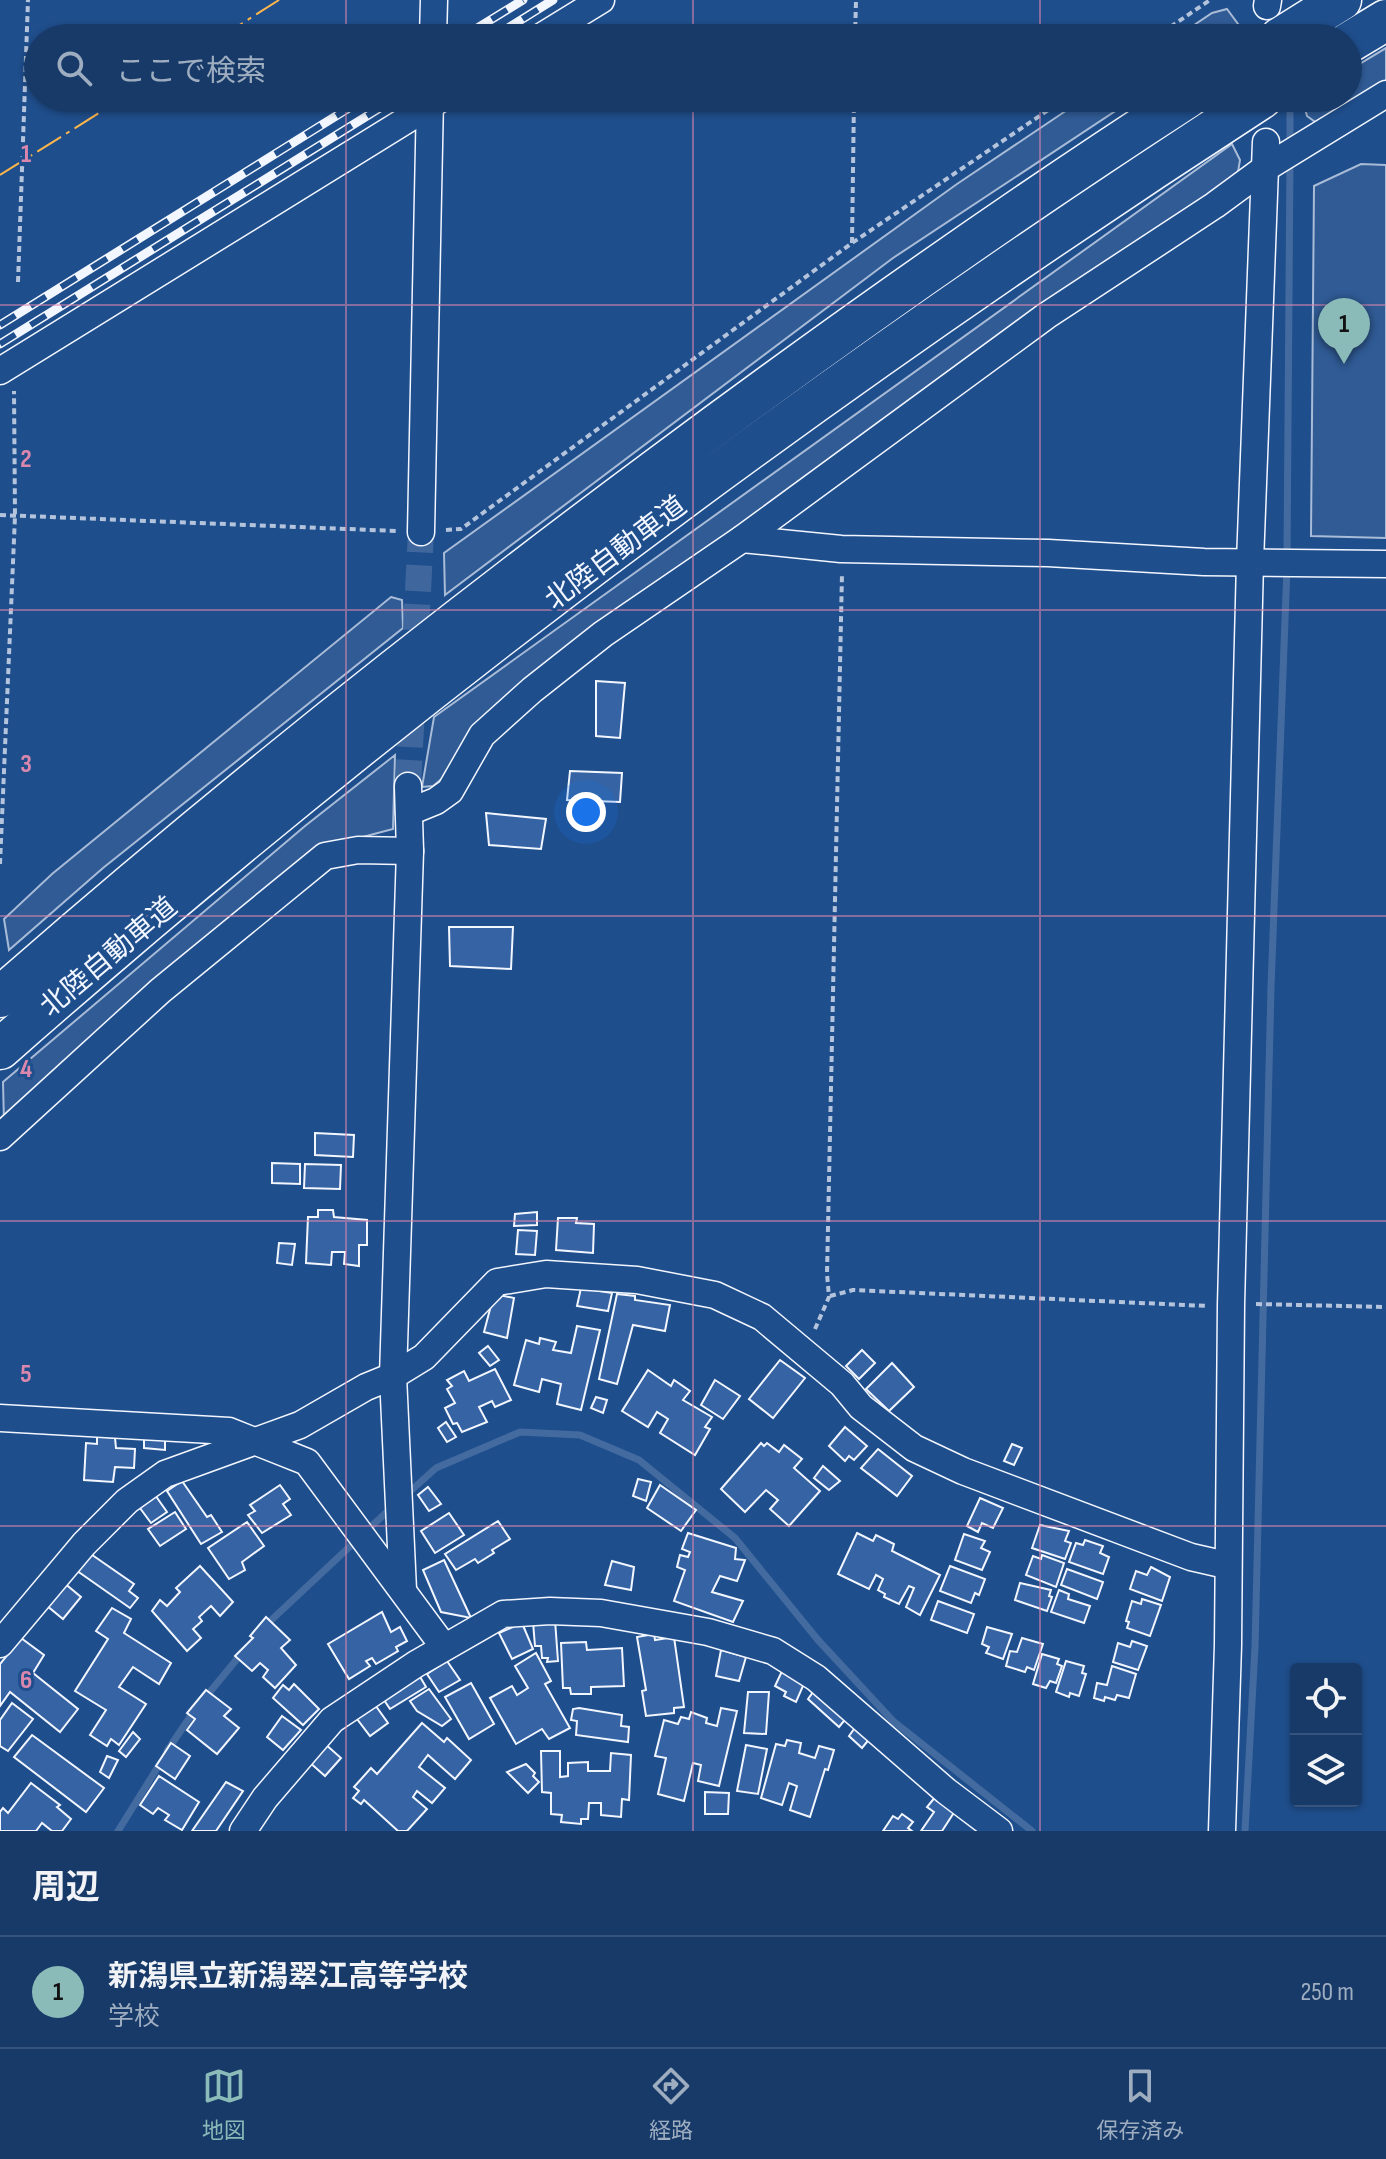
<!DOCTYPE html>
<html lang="ja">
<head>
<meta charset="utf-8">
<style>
	:root { --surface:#173a69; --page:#20416f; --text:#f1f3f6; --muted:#9eadc0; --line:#36547d; --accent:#8bbbb9 }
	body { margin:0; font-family:"Sofia Sans Condensed","Noto Sans JP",sans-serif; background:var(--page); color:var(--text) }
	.controls { position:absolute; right:24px; bottom:24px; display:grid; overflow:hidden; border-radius:8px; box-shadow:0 2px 6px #0004 }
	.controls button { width:72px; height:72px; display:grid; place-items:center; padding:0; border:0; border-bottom:2px solid var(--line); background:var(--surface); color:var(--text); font:40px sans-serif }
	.you { position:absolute; left:586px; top:812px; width:28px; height:28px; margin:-20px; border:6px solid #fff; border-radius:50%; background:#1a73e8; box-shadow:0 0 0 12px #1a73e833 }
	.badge { display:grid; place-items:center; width:52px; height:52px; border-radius:50%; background:var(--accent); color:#111; font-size:26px; font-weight:700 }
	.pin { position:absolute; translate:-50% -66px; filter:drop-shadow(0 2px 4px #0008) }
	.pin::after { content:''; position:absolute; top:42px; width:28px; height:24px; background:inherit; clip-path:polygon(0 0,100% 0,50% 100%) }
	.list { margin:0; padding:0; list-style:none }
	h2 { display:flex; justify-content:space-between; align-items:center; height:104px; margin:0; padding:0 32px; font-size:34px }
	h2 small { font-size:26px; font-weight:400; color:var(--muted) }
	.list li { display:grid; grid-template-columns:52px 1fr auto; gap:24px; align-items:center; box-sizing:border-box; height:112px; padding:0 32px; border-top:2px solid var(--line) }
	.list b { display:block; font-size:30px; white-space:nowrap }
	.list p { margin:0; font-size:26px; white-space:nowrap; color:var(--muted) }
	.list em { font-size:26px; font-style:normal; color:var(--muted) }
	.icon { flex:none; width:44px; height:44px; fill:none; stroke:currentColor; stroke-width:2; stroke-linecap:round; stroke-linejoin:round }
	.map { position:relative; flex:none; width:1386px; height:1831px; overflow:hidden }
	.search { position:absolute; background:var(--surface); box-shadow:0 2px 6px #0004; left:24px; right:24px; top:24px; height:88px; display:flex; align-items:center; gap:20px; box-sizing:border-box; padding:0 28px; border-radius:44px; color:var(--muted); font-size:30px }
	.sheet { height:216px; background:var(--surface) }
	nav { display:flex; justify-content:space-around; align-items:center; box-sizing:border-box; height:112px; border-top:2px solid var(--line); background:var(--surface); font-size:22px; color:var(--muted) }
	nav a { display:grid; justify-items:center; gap:4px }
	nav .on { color:var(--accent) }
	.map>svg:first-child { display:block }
	.green { fill:#305b95; stroke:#a8bbd7; stroke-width:2 }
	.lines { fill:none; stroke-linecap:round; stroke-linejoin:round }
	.stream { stroke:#446ba0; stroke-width:7 }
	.building { fill:#3563a3; stroke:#f2f6ff; stroke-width:2 }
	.minor-tunnel { stroke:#3f679d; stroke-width:26; stroke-dasharray:26 13; stroke-linecap:butt }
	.minor-casing { stroke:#f2f6ff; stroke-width:29 }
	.highway-casing { stroke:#f2f6ff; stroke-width:43 }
	.path { stroke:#b3c4dc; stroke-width:4; stroke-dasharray:6 4; stroke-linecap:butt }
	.minor { stroke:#1f4e8c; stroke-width:26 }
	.highway { stroke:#1f4e8c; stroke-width:40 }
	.rail-casing { stroke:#f2f6ff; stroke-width:9 }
	.rail { stroke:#1f4e8c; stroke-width:6; stroke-dasharray:18; stroke-linecap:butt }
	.power { stroke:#ffb74d; stroke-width:2; stroke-dasharray:28 6 4 6; stroke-linecap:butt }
	.grid { fill:none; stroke:#da87ad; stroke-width:2; stroke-opacity:0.55 }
	.labels { text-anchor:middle; stroke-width:6; stroke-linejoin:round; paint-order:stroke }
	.street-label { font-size:28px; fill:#f2f6ff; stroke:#1f4e8c }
	.grid-label { font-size:26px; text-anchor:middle; font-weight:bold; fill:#da87ad; stroke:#1f4e8c; stroke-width:6; stroke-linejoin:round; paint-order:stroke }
</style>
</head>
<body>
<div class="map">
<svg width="1386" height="1831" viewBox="0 0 1386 1831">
	<rect width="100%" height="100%" fill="#1f4e8c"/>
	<g class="green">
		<path d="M1227,9L1241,28L1225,38H1175L1212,13Z"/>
		<path d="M1386,48V83L1318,124L1307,116L1302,98H1348V71Z"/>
		<path d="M1085,98H1135L893,258L445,595L444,553L957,184Z"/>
		<path d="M1232,144L1240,160L1237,178L743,526L450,772L433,786L422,787L434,717Z"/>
		<path d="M1361,164L1386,165V538L1311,536L1314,186Z"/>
		<path d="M391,597L402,600L403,628L103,868L9,950L4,919L52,874Z"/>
		<path d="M395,755L393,829L359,838L4,1123L3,1082L305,826Z"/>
	</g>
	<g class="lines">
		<g class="stream">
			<path d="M1290,144V98"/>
			<path d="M1287,556L1290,160"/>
			<path d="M406,1495L436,1468L520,1432L580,1435L639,1460L735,1538L818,1640L893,1721L1032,1831"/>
			<path d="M266,1625L391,1508"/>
			<path d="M204,1699L242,1653"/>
			<path d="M167,1751L196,1708"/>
			<path d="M118,1831L161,1762"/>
			<path d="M1245,1831L1255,1647L1271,987L1287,568"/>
		</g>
	</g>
	<g class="building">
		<path d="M596,681L625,683L620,738L596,736Z"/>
		<path d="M570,771L622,773L620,802L567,800Z"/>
		<path d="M486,813L546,819L541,849L489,845Z"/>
		<path d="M449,927H513L511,969L450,966Z"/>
		<path d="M315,1133L354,1135L353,1157L315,1155Z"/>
		<path d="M272,1163L300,1164V1184L272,1183Z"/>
		<path d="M305,1164L341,1165L340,1189L304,1188Z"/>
		<path d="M318,1210H333L334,1217L367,1220V1245H359V1266L344,1264L345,1252H332L331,1265L306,1263L308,1217H318Z"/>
		<path d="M537,1212V1225L514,1226L515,1214Z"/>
		<path d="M558,1218H577L576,1223L594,1224L593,1253L556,1250Z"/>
		<path d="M518,1230L537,1231L535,1255L516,1254Z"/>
		<path d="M279,1243L295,1244L292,1265L277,1263Z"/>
		<path d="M581,1288L612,1293L608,1311L577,1306Z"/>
		<path d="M494,1294L514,1298L507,1338L484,1332Z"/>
		<path d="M617,1294L635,1296V1300L670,1305L665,1331L633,1325L617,1384L599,1379Z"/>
		<path d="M577,1326L600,1330L581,1410L557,1404L561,1384L542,1379L539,1392L514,1385L526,1340L539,1344L540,1338L556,1342L553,1350L571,1353Z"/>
		<path d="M488,1346L499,1360L490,1366L479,1353Z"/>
		<path d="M862,1350L875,1363L859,1379L846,1366Z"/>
		<path d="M780,1360L805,1378L773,1418L749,1399Z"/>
		<path d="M892,1363L914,1387L889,1411L866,1389Z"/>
		<path d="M495,1369L511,1400L495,1407L492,1401L479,1407L487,1422L462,1432L457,1423L453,1424L445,1408L455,1403L447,1389L452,1386L447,1380L464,1371L469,1381Z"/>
		<path d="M648,1370L671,1386L674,1380L690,1391L683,1400L712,1417L705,1427L710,1429L695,1455L660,1433L668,1419L657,1412L648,1427L622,1411Z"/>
		<path d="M715,1380L740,1396L723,1419L701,1405Z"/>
		<path d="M596,1397L607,1400L603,1413L591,1408Z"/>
		<path d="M446,1422L456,1437L447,1442L438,1428Z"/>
		<path d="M845,1427L867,1446L854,1460L849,1456L845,1461L829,1446Z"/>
		<path d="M97,1436L115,1438L116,1448L135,1449L134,1468L115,1467L113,1482L84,1480L86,1443L97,1444Z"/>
		<path d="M144,1439L165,1440V1450L144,1448Z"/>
		<path d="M761,1443L764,1446L767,1443L779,1452L784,1445L802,1459L794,1468L820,1491L789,1526L770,1509L778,1500L766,1490L745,1512L721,1489Z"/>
		<path d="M1012,1444L1022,1448L1014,1465L1004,1461Z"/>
		<path d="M878,1449L912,1476L897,1496L861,1468Z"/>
		<path d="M823,1466L840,1481L829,1490L814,1478Z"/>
		<path d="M638,1479L651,1482L646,1501L633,1496Z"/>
		<path d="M182,1481L207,1517L211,1515L222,1532L201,1544L167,1491Z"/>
		<path d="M280,1485L290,1499L283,1504L291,1515L262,1533L248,1515L255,1511L250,1505Z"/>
		<path d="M660,1485L696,1510L681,1531L647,1508Z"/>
		<path d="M428,1487L441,1504L429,1511L418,1495Z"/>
		<path d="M153,1492L167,1512L151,1523L137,1504Z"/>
		<path d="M980,1498L1003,1508L993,1528L982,1523L978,1532L967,1526Z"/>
		<path d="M175,1512L186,1529L160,1546L148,1529Z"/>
		<path d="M449,1513L464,1535L435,1553L421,1531Z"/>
		<path d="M498,1521L510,1539L492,1550L494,1553L478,1563L475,1559L456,1570L445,1554Z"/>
		<path d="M247,1522L264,1546L242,1562L245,1570L229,1579L208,1548Z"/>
		<path d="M1040,1525L1069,1531L1065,1541L1071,1543L1065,1559L1032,1548Z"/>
		<path d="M688,1533L736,1548L735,1559L745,1560L737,1581L720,1576L712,1592L743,1601L733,1622L674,1601L685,1570L677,1567L680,1555L688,1557L690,1552L682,1549Z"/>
		<path d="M857,1533L873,1541L876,1535L894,1544L892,1551L940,1575L920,1615L906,1607L914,1588L909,1586L899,1604L884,1597L885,1594L878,1590L883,1579L876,1575L869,1589L838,1574Z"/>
		<path d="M964,1534L985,1541L981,1548L990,1552L982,1570L955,1560Z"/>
		<path d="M1085,1540L1103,1546L1100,1553L1109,1557L1103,1574L1069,1562L1076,1543L1083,1545Z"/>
		<path d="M85,1550L134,1584L129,1591L138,1598L130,1608L73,1568Z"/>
		<path d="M1042,1555L1064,1563L1056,1587L1026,1575L1033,1556L1041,1559Z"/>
		<path d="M444,1560L471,1618L441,1612L423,1570Z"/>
		<path d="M612,1561L634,1567L631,1590L605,1585Z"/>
		<path d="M200,1566L233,1602L220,1616L211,1606L199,1617L202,1621L193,1629L201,1638L187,1651L152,1611L160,1600L167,1606L180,1592L176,1588Z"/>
		<path d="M950,1566L985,1579L979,1595L975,1593L971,1603L940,1591Z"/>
		<path d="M1151,1567L1170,1577L1162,1601L1130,1589L1136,1571L1147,1575Z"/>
		<path d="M1067,1569L1103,1582L1097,1599L1061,1585Z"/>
		<path d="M63,1582L81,1597L63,1619L46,1605Z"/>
		<path d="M1020,1583L1051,1590L1049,1596L1052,1597L1047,1611L1015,1600Z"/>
		<path d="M1059,1590L1069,1594L1068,1599L1090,1606L1084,1623L1051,1612Z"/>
		<path d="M1142,1599L1161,1605L1150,1636L1127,1628L1129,1622L1126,1621L1132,1601L1141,1604Z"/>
		<path d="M938,1601L974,1614L967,1633L931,1620Z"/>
		<path d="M112,1608L131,1619L124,1633L171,1663L159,1684L133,1667L119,1687L146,1704L119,1745L111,1739L107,1746L90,1735L106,1710L75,1691L108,1639L96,1631Z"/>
		<path d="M382,1612L391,1632L400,1627L407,1641L396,1647L398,1651L376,1664L372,1658L366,1661L370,1666L349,1679L328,1644Z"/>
		<path d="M266,1617L290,1640L281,1648L296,1665L275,1688L263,1677L268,1670L260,1663L252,1671L235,1656L253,1638L250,1636Z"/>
		<path d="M555,1620L558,1661L547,1662L548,1658H542L541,1646H535L533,1622Z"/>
		<path d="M522,1623L533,1649L512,1659L499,1633Z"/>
		<path d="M987,1627L1012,1634L1003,1659L986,1653L989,1647L982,1644Z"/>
		<path d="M654,1634L655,1640L674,1637L684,1707L674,1708V1713L646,1716L642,1691L646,1690L637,1637Z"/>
		<path d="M21,1638L44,1655L33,1673L78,1709L60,1732L10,1692L0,1706V1664Z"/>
		<path d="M1022,1638L1043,1644L1034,1670L1027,1667L1025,1672L1006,1666L1010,1651L1017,1652Z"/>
		<path d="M1132,1641L1147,1646L1138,1670L1113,1662L1118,1643L1130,1647Z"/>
		<path d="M586,1642L587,1650L622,1648L624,1686L591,1687V1694H571L570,1688H563L561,1643Z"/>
		<path d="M721,1650L746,1657L739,1681L716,1676Z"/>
		<path d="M536,1653L551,1681L545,1684L570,1728L549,1739L542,1729L516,1744L490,1698L512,1686L517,1695L528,1688L515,1666Z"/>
		<path d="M1042,1654L1059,1659L1057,1664L1062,1666L1056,1683L1050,1681L1046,1688L1033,1684Z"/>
		<path d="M447,1661L460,1680L439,1692L427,1674Z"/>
		<path d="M1066,1661L1084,1666L1082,1673L1086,1674L1079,1696L1070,1693L1069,1697L1056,1692Z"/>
		<path d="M1112,1666L1136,1674L1129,1698L1117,1695L1115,1700L1105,1697L1104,1701L1094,1698L1097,1683L1107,1685Z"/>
		<path d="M784,1667L806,1679L796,1702L784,1696L786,1692L775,1686Z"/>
		<path d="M419,1675L426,1687L390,1709L382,1697Z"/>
		<path d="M471,1683L494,1724L469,1739L445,1697Z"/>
		<path d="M294,1684L319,1709L303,1725L273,1698L283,1685L289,1690Z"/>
		<path d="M816,1688L848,1716L839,1727L808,1699Z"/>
		<path d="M429,1689L451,1719L442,1726L417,1711L410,1701Z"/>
		<path d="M206,1690L231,1709L224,1716L239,1728L217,1754L187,1730L195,1719L187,1713Z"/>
		<path d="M748,1692H769L766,1734L744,1733Z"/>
		<path d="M373,1702L388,1723L370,1736L354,1715Z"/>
		<path d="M12,1703L33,1719L8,1751L0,1746V1720Z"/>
		<path d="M579,1708L622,1715L621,1726L629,1727L628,1742L576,1735L577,1721L571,1720L573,1709Z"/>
		<path d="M721,1708L737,1711L719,1786L698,1781L701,1765L693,1763L684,1801L658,1794L666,1758L655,1756L664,1720L678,1724L681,1717L689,1719L691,1712L707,1718L706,1723L717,1726Z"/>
		<path d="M282,1716L301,1730L283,1750L267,1737Z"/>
		<path d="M422,1723L444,1742L447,1738L471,1760L455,1779L428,1755L419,1767L445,1788L432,1803L417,1791L413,1797L427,1809L407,1831H398L364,1800L361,1804L353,1798L359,1791L354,1787L371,1768L377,1774Z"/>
		<path d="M857,1725L871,1737L862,1748L849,1736Z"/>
		<path d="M133,1732L140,1739L126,1757L119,1751Z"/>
		<path d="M32,1735L104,1788L86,1812L14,1757Z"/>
		<path d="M787,1740L801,1743L799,1753L815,1758L819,1746L834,1750L828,1770L825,1769L810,1817L790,1810L797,1786L789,1783L782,1805L761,1798L776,1744L785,1746Z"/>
		<path d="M171,1743L190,1756L175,1779L156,1766Z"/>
		<path d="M324,1743L341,1758L325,1776L308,1761Z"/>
		<path d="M746,1745L767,1749L758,1794L737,1791Z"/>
		<path d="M541,1751H560V1777L568,1776V1763L588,1762V1771H610L611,1753L631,1755L629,1800L622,1799L621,1817L601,1815V1803H589L588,1819H581V1824L561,1822L562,1815L551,1814V1793L542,1792Z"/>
		<path d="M107,1756L118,1760L109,1778L100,1772Z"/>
		<path d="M526,1764L535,1773L533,1776L539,1782L528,1793L507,1772Z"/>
		<path d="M159,1776L199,1802L182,1830L165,1820L169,1815L158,1808L153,1814L140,1805Z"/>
		<path d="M226,1782L243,1791L216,1831H192Z"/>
		<path d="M31,1783L60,1805L57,1807L71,1819L62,1831H52L42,1823L36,1831H0V1812L3,1808L8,1813Z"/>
		<path d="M705,1792L729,1793L728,1814H705Z"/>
		<path d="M936,1796L955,1811L942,1831H921L934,1812L927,1807Z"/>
		<path d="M902,1814L913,1822L908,1828L912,1831H883L893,1816L898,1819Z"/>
	</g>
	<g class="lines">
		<path class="minor-tunnel" d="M408,786L421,532"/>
		<g class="minor-casing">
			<g id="minor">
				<path d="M1267,6L1268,0"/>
				<path d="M433,38L434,0"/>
				<path d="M539,38L601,0"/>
				<path d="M0,371L442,98"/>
				<path d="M421,532L430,98"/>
				<path d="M742,539L841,549L1048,553L1204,562L1386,564"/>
				<path d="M409,812L436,801L450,791L482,735L532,690L603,634L742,539L1046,316L1215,205L1264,169L1386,94"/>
				<path d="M0,1137L160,991L325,856L358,850L410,851"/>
				<path d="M0,1418L229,1431L307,1462L444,1647"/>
				<path d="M403,1590L393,1376L410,851L408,786"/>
				<path d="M0,1644L84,1544L127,1501L165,1474L300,1425L366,1387L393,1376L424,1357L497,1282L546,1274L637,1280L715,1295L762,1317L842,1384L861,1407L914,1448L963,1471L1191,1557L1226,1565"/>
				<path d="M243,1831L265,1798L332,1720L416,1664L503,1614L550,1611L601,1613L708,1632L773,1651L816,1678L946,1791L999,1831"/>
				<path d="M1222,1831L1228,1645L1231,1305L1250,562L1266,142"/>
			</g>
		</g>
		<g class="highway-casing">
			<g id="highway">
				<path d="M1280,38L1341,0"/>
				<path d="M1348,43L1386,20"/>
				<path d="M0,997C212,811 433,635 659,467C831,339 1007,214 1187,98"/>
				<path d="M0,1049C395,701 820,384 1262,98"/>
			</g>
		</g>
		<g class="path">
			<path d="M855,38L856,0"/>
			<path d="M1154,38L1210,0"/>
			<path d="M852,243L854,98"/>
			<path d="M18,282L28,0"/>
			<path d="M0,515L397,531"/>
			<path d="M446,530L461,529L852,243L1066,98"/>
			<path d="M0,864L15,516L14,391"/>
			<path d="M830,1296L853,1290L1208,1306"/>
			<path d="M1256,1304L1386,1307"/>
			<path d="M815,1329L829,1297L827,1274L842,573"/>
		</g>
		<use href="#minor" class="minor"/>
		<use href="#highway" class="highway"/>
		<g class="rail-casing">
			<g id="rail">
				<path d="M461,38L523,0"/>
				<path d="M492,38L553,0"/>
				<path d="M0,325L365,98"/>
				<path d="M0,344L396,98"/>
			</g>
		</g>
		<use href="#rail" class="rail"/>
		<g class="power">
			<path d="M219,38L279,0"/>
			<path d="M0,175L123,98"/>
		</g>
	</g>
	<path class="grid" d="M346,0V38M693,0V38M1040,0V38M346,98V1831M693,98V1831M1040,98V1831M0,305H1386M0,610H1386M0,916H1386M0,1221H1386M0,1526H1386"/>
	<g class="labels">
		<g class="street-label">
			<text transform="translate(615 552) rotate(-37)" y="10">北陸自動車道</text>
			<text transform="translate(108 956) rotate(-40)" y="10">北陸自動車道</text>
		</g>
	</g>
	<g class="grid-label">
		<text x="26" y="162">1</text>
		<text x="26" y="467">2</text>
		<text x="26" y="772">3</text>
		<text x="26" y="1077">4</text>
		<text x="26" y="1382">5</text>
		<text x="26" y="1688">6</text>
	</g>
</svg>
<div class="controls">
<button><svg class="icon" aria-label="locate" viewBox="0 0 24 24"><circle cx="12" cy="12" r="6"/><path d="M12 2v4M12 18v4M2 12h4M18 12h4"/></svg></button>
<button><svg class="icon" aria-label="layers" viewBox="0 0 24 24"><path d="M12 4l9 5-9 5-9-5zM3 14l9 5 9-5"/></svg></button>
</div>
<div class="you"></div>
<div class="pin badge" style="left:1344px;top:364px">1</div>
<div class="search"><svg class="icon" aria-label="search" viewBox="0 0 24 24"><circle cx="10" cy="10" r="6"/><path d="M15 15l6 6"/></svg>ここで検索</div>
</div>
<section class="sheet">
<h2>周辺<small></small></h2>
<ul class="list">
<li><span class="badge">1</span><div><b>新潟県立新潟翠江高等学校</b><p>学校</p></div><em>250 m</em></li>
</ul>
</section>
<nav>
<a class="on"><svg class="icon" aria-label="map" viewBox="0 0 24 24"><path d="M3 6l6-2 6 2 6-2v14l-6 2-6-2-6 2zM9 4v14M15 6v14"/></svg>地図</a>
<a><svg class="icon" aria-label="directions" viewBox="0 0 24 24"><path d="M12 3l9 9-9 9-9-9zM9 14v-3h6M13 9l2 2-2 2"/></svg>経路</a>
<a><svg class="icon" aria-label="saved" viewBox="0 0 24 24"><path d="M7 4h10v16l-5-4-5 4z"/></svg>保存済み</a>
</nav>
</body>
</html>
